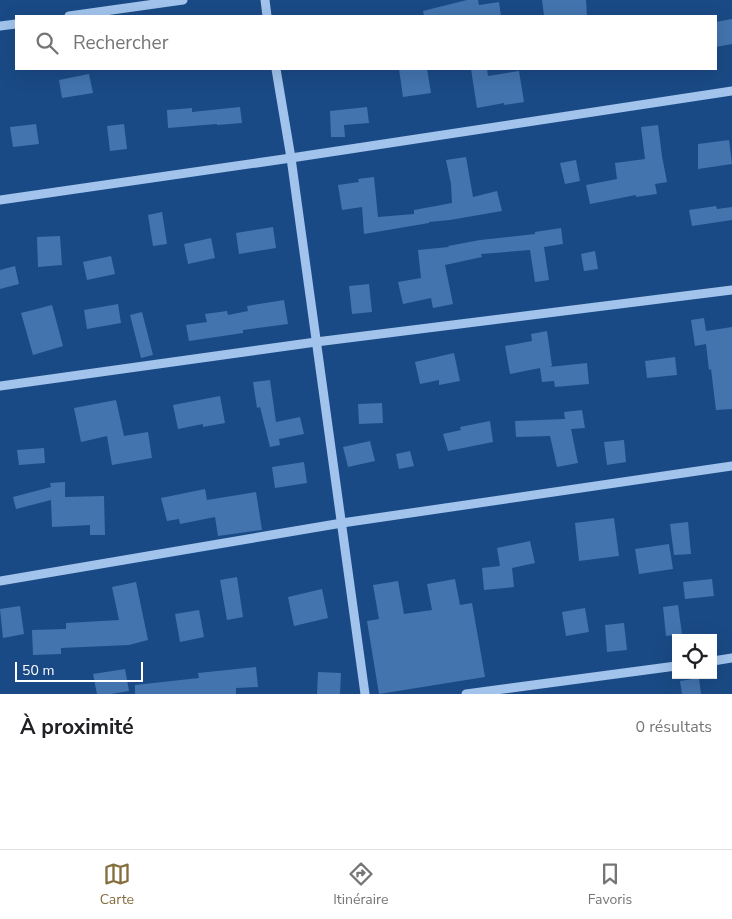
<!DOCTYPE html>
<html lang="fr">
<head>
<meta charset="utf-8">
<style>
	:root { --surface:#fff; --page:#f6f6f6; --text:#202124; --muted:#757577; --line:#e0e0e0; --accent:#846e3d }
	body { margin:0; font-family:"Nunito Sans",sans-serif; background:var(--page); color:var(--text) }
	.controls { position:absolute; right:15px; bottom:15px; display:grid; overflow:hidden; border-radius:0px; box-shadow:0 5px 20px #0002 }
	.controls button { width:45px; height:45px; display:grid; place-items:center; padding:0; border:0; border-bottom:1px solid var(--line); background:var(--surface); color:var(--text); font:25px sans-serif }
	.scale { position:absolute; left:15px; bottom:12px; width:128px; box-sizing:border-box; padding-left:5px; border:2px solid #fff; border-top:0; font-size:14px; line-height:18px; white-space:nowrap; color:#fff; -webkit-text-stroke:4px #1a4a85; paint-order:stroke }
	.list { margin:0; padding:0; list-style:none }
	h2 { display:flex; justify-content:space-between; align-items:center; height:65px; margin:0; padding:0 20px; font-size:21px }
	h2 small { font-size:16px; font-weight:400; color:var(--muted) }
	.icon { flex:none; width:28px; height:28px; fill:none; stroke:currentColor; stroke-width:2; stroke-linecap:round; stroke-linejoin:round }
	.map { position:relative; flex:none; width:732px; height:694px; overflow:hidden }
	.search { position:absolute; background:var(--surface); box-shadow:0 5px 20px #0002; left:15px; right:15px; top:15px; height:55px; display:flex; align-items:center; gap:12px; box-sizing:border-box; padding:0 18px; border-radius:0px; color:var(--muted); font-size:19px }
	.sheet { height:155px; background:var(--surface) }
	nav { display:flex; justify-content:space-around; align-items:center; box-sizing:border-box; height:70px; border-top:1px solid var(--line); background:var(--surface); font-size:14px; color:var(--muted) }
	nav a { display:grid; justify-items:center; gap:2px }
	nav .on { color:var(--accent) }
	.map>svg:first-child { display:block }
	.building { fill:#4374ae }
	.lines { fill:none; stroke-linecap:round; stroke-linejoin:round }
	.minor { stroke:#a1c3ec; stroke-width:9 }
</style>
</head>
<body>
<div class="map">
<svg width="732" height="694" viewBox="0 0 732 694">
	<rect width="100%" height="100%" fill="#1a4a85"/>
	<g class="building">
		<path d="M467,0H478L479,5L499,2L501,16H424L423,11Z"/>
		<path d="M542,0H586L587,16H544Z"/>
		<path d="M732,19V44L716,47V22Z"/>
		<path d="M399,69H427L431,93L403,97Z"/>
		<path d="M471,69H487L488,76L519,71L524,102L504,105V103L477,108Z"/>
		<path d="M89,74L93,93L62,98L59,80Z"/>
		<path d="M240,107L242,123L217,125V124L168,128L167,110L192,108V112Z"/>
		<path d="M367,107L369,123L344,125L345,137H331L330,111Z"/>
		<path d="M36,124L39,144L13,147L10,127Z"/>
		<path d="M124,124L127,149L110,151L107,126Z"/>
		<path d="M658,125L662,156L667,182L655,184L657,194L636,197V195L590,204L586,185L617,179L615,163L645,159L641,127Z"/>
		<path d="M729,140L732,164L698,169V144Z"/>
		<path d="M466,157L473,197L497,191L502,211L450,220L429,222V223L364,234L362,207L342,210L338,185L359,182L358,179L374,177L378,217L414,214V210L452,203L451,184L446,160Z"/>
		<path d="M576,160L580,181L565,184L560,163Z"/>
		<path d="M716,206L717,209L732,207V220L692,226L689,210Z"/>
		<path d="M162,212L167,244L153,246L148,215Z"/>
		<path d="M273,227L276,248L239,254L236,233Z"/>
		<path d="M561,228L563,244L544,247L549,280L535,282L530,250L481,254L482,257L445,265L453,304L433,308L431,298L403,304L398,282L421,278L418,250L449,247L448,246L480,240L535,234V232Z"/>
		<path d="M60,236L62,265L38,267L37,237Z"/>
		<path d="M211,238L215,258L188,264L184,244Z"/>
		<path d="M595,251L598,269L584,271L581,254Z"/>
		<path d="M111,256L115,274L87,280L83,262Z"/>
		<path d="M15,266L19,284L0,289V270Z"/>
		<path d="M369,284L372,312L352,314L349,286Z"/>
		<path d="M284,300L288,324L243,330V333L189,341L186,325L207,322L205,314L227,311L228,315L248,311L247,306Z"/>
		<path d="M118,304L121,323L87,329L84,310Z"/>
		<path d="M52,305L63,346L33,355L21,313Z"/>
		<path d="M142,312L153,355L141,358L130,315Z"/>
		<path d="M704,318L706,331L732,327V409L716,410L711,369L709,370L706,344L695,346L691,320Z"/>
		<path d="M547,331L552,366L549,367L587,363L589,384L555,387L554,381L542,382L540,368L510,374L505,346L532,341L531,334Z"/>
		<path d="M454,353L460,381L439,385V380L420,384L415,362Z"/>
		<path d="M675,357L677,375L647,378L645,361Z"/>
		<path d="M270,380L276,422L300,417L304,434L279,439L280,445L270,447L260,407L257,408L253,382Z"/>
		<path d="M220,396L225,423L203,427V424L178,429L173,405Z"/>
		<path d="M116,400L124,436L148,432L152,458L112,465L107,436L81,442L74,408Z"/>
		<path d="M382,403L383,423L359,424L358,404Z"/>
		<path d="M582,410L585,428L571,429L578,463L557,467L550,436L516,437L515,421L565,419L564,412Z"/>
		<path d="M490,421L493,442L448,451L443,434L461,430L460,427Z"/>
		<path d="M624,440L626,462L607,465L604,442Z"/>
		<path d="M370,441L375,461L348,467L343,447Z"/>
		<path d="M44,448L45,463L19,465L17,450Z"/>
		<path d="M410,451L414,466L399,469L396,454Z"/>
		<path d="M304,462L307,483L275,488L272,467Z"/>
		<path d="M65,482V497L104,496L105,535H90V525L52,527L51,500L16,509L13,497L51,487L50,483Z"/>
		<path d="M205,489L207,500L256,492L262,530L218,536L215,517L180,524L179,519L167,521L161,498Z"/>
		<path d="M614,518L619,556L579,561L575,523Z"/>
		<path d="M688,522L691,554L674,555L670,524Z"/>
		<path d="M530,541L535,563L512,568L514,587L484,590L482,568L500,566L497,548Z"/>
		<path d="M669,544L673,569L639,574L635,549Z"/>
		<path d="M237,577L243,617L227,620L220,580Z"/>
		<path d="M455,579L460,605L472,603L485,677L379,694L367,621L379,619L373,585L398,581L404,614L432,610L427,584Z"/>
		<path d="M712,579L714,596L685,599L683,582Z"/>
		<path d="M136,582L148,640L129,645L61,648V654L33,655L32,630L66,629V623L119,620L112,587Z"/>
		<path d="M322,589L328,618L294,626L288,597Z"/>
		<path d="M678,605L682,634L666,636L663,607Z"/>
		<path d="M20,606L24,634L3,638L0,609Z"/>
		<path d="M585,608L589,632L566,636L562,612Z"/>
		<path d="M199,610L204,637L180,642L175,614Z"/>
		<path d="M624,623L627,650L607,652L605,625Z"/>
		<path d="M256,667L258,687L236,688V694H135V685L199,678L198,673Z"/>
		<path d="M125,669L129,691L111,694H97L93,674Z"/>
		<path d="M318,672L341,673L340,694H317Z"/>
		<path d="M699,678L701,694H682L680,681Z"/>
	</g>
	<g class="lines">
		<g class="minor">
			<path d="M265,0L267,16"/>
			<path d="M69,16L183,0"/>
			<path d="M0,26L16,24"/>
			<path d="M276,69L291,158L365,694"/>
			<path d="M0,200L291,158L732,91"/>
			<path d="M0,386L316,342L732,290"/>
			<path d="M0,581L342,523L732,466"/>
			<path d="M713,661L732,658"/>
			<path d="M466,694L676,666"/>
		</g>
	</g>
</svg>
<div class="controls">
<button><svg class="icon" aria-label="locate" viewBox="0 0 24 24"><circle cx="12" cy="12" r="6"/><path d="M12 2v4M12 18v4M2 12h4M18 12h4"/></svg></button>
</div>
<div class="scale">50 m</div>
<div class="search"><svg class="icon" aria-label="search" viewBox="0 0 24 24"><circle cx="10" cy="10" r="6"/><path d="M15 15l6 6"/></svg>Rechercher</div>
</div>
<section class="sheet">
<h2>À proximité<small>0 résultats</small></h2>
<ul class="list">
</ul>
</section>
<nav>
<a class="on"><svg class="icon" aria-label="map" viewBox="0 0 24 24"><path d="M3 6l6-2 6 2 6-2v14l-6 2-6-2-6 2zM9 4v14M15 6v14"/></svg>Carte</a>
<a><svg class="icon" aria-label="directions" viewBox="0 0 24 24"><path d="M12 3l9 9-9 9-9-9zM9 14v-3h6M13 9l2 2-2 2"/></svg>Itinéraire</a>
<a><svg class="icon" aria-label="saved" viewBox="0 0 24 24"><path d="M7 4h10v16l-5-4-5 4z"/></svg>Favoris</a>
</nav>
</body>
</html>
